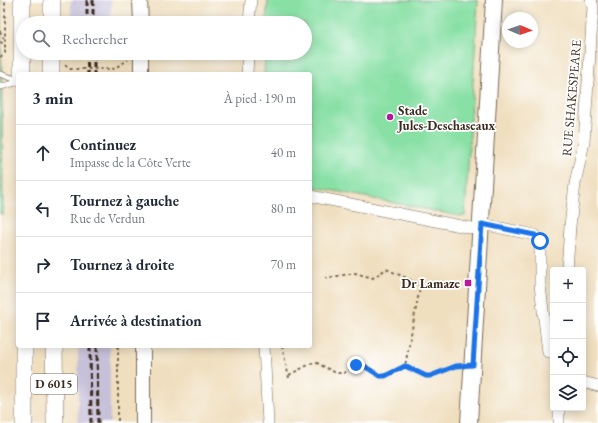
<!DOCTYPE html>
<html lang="fr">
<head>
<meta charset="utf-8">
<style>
	:root { --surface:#fff; --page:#f2f2f3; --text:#1f2937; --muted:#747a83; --line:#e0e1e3 }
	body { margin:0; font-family:"EB Garamond",serif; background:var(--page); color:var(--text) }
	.controls { position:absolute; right:12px; bottom:12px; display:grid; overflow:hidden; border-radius:4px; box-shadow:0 2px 10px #0003 }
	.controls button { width:36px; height:36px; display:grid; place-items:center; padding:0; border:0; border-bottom:1px solid var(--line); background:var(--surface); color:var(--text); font:20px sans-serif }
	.compass { position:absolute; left:502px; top:12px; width:36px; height:36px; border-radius:50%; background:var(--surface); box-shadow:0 2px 10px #0003; rotate:92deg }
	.stop { position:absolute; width:12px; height:12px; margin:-9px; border:3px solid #1a73e8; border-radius:50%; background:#fff }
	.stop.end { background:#1a73e8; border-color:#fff; box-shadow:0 1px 4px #0008 }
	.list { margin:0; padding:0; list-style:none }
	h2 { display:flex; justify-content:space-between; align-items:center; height:52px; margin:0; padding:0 16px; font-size:17px }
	h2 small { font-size:13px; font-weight:400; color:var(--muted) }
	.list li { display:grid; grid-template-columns:26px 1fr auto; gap:12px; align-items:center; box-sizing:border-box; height:56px; padding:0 16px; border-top:1px solid var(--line) }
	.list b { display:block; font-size:15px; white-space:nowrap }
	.list p { margin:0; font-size:13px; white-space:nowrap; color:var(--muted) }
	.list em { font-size:13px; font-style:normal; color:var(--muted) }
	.icon { flex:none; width:22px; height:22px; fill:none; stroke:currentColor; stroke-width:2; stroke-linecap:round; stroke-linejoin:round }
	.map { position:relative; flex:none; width:598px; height:423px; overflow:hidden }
	.search { position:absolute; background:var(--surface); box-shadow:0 2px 10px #0003; left:16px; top:16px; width:296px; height:44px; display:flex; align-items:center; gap:10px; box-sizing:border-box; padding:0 14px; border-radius:22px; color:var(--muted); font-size:15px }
	.panel { position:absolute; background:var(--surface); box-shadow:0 2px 10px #0003; left:16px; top:72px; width:296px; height:276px; border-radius:4px }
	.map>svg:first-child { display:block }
	.industrial { fill:#c6c0d9 }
	.green { fill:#88e0a5; stroke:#628562 }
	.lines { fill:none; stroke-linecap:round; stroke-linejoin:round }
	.service-casing { stroke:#7a6956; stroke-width:7 }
	.minor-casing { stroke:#7a6956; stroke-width:12 }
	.tertiary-casing { stroke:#7a6956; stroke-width:16 }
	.secondary-casing { stroke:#7a6956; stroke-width:18 }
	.primary-casing { stroke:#7a6956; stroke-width:18 }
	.path { stroke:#7a6956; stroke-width:2; stroke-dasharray:3 3; stroke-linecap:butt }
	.service { stroke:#fff; stroke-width:5.5 }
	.minor { stroke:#fff; stroke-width:11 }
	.tertiary { stroke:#fff; stroke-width:14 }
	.secondary { stroke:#fff; stroke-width:16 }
	.primary { stroke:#fff; stroke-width:17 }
	.rail { stroke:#3b2a1e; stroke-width:3; stroke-dasharray:6 3; stroke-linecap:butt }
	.route { stroke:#1a73e8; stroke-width:5 }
	.poi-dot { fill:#b5179e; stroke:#fff; stroke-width:1.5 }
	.labels { text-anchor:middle; stroke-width:3.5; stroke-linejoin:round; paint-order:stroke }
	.shield { fill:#fff; stroke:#766a62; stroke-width:1 }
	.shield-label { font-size:12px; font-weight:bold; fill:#3b2a1e }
	.street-label { font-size:13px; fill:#3b2a1e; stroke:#fff }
	.poi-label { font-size:13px; font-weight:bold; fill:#3b2a1e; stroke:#fff; text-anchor:start }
</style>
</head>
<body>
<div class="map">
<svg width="598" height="423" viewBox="0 0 598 423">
	<rect width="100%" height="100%" fill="#fff"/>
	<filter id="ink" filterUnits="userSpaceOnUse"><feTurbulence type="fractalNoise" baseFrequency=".025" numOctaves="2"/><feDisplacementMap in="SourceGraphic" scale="8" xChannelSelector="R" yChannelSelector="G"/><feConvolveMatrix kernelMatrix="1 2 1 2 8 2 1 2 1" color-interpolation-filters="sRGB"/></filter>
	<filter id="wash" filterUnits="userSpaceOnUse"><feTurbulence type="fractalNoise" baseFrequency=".012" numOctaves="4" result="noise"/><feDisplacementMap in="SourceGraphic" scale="16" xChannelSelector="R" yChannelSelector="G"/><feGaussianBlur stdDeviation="0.9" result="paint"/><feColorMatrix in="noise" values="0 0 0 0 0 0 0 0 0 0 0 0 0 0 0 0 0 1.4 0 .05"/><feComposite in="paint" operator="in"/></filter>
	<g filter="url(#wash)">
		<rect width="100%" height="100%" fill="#f0dfbf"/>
		<g class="industrial">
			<rect x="71" y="0" width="40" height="23"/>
			<rect x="78" y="346" width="32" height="77"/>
		</g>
		<g class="green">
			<path d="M0,0H1L3,214H0Z"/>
			<path d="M268,0H478L465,216H459L310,186V74H264L265,53H305V23H266Z"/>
		</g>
	</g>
	<g filter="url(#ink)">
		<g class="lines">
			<g class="service-casing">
				<g id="service">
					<path d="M0,74L18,80"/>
					<path d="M0,87L18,82"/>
				</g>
			</g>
			<g class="minor-casing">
				<g id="minor">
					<path d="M249,23L251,0"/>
					<path d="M247,74L248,53"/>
					<path d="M310,196L481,230"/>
					<path d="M482,224L535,235L540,241V285L548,352"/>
					<path d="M567,270L570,226L575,184L584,142L593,7L591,0"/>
					<path d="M264,346L268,423"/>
					<path d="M583,382L598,386"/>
					<path d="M559,423V408"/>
				</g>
			</g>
			<g class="tertiary-casing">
				<g id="tertiary">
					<path d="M140,0L141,23"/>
					<path d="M141,53V74"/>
					<path d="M143,346V423"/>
				</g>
			</g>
			<g class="secondary-casing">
				<path id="secondary" d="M469,423L494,0"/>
			</g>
			<g class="primary-casing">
				<g id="primary">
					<path d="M22,0V74"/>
					<path d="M52,23V0"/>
					<path d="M51,74V53"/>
					<path d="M24,346V423"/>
					<path d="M54,346L55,423"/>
				</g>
			</g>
			<g class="path">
				<path d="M0,31L5,42"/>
				<path d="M0,42L5,44"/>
				<path d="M0,57L5,53V0"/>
				<path d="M65,65L70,69H113L128,60"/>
				<path d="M118,346V423"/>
				<path d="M282,346L289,378"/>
				<path d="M405,366L426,376H430L456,366H460"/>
				<path d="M289,375L312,363H317L336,373H344L356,365H365L380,376H385L405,366L420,287L418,283L386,269L373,278L355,273L326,278"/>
			</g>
			<use href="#service" class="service"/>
			<use href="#minor" class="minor"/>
			<use href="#tertiary" class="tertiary"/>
			<use href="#secondary" class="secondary"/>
			<use href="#primary" class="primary"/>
			<g class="rail">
				<path d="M87,0V23"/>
				<path d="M93,0V23"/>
				<path d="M87,53L88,74"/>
				<path d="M94,53V74"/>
				<path d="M90,346L91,423"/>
				<path d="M97,346L98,423"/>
			</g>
		</g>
	</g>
	<g class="lines" filter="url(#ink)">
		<path class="route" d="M356,365L364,366L380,376H385L405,366L426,376H430L456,366L473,365L482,224L535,235L540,241"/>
	</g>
	<g class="poi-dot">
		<circle cx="390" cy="117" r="4"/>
		<rect x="464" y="279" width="8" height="8" rx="2"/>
	</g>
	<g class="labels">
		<rect class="shield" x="31" y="374" width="46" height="20" rx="3"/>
		<g class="shield-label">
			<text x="54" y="388">D 6015</text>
		</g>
		<g class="street-label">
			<text transform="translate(571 98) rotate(-85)" y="5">RUE SHAKESPEARE</text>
		</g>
		<g class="poi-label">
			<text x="398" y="115">Stade<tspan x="398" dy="15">Jules-Deschaseaux</tspan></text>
			<text x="460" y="288" text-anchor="end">Dr Lamaze</text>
		</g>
	</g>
</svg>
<div class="controls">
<button>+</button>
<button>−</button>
<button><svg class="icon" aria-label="locate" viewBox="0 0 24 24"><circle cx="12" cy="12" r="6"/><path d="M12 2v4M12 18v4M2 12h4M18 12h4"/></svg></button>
<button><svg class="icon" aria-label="layers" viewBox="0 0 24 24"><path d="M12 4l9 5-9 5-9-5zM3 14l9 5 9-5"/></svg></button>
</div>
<svg class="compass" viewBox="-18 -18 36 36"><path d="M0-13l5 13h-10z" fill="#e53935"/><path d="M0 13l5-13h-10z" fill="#747a83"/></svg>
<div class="stop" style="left:540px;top:241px"></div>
<div class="stop end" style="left:356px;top:365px"></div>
<div class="search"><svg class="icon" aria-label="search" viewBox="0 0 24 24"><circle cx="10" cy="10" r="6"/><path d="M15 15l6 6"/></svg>Rechercher</div>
<section class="panel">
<h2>3 min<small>À pied · 190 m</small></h2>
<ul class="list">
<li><svg class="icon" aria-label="ahead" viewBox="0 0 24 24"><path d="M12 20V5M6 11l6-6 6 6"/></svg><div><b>Continuez</b><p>Impasse de la Côte Verte</p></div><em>40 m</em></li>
<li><svg class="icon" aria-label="left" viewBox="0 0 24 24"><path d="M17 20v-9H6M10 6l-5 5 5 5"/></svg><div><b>Tournez à gauche</b><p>Rue de Verdun</p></div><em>80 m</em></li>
<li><svg class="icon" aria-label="right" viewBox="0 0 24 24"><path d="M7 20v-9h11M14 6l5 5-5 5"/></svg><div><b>Tournez à droite</b></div><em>70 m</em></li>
<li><svg class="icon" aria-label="arrive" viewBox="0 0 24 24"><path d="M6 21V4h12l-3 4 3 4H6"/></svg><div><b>Arrivée à destination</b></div></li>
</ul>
</section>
</div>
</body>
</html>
